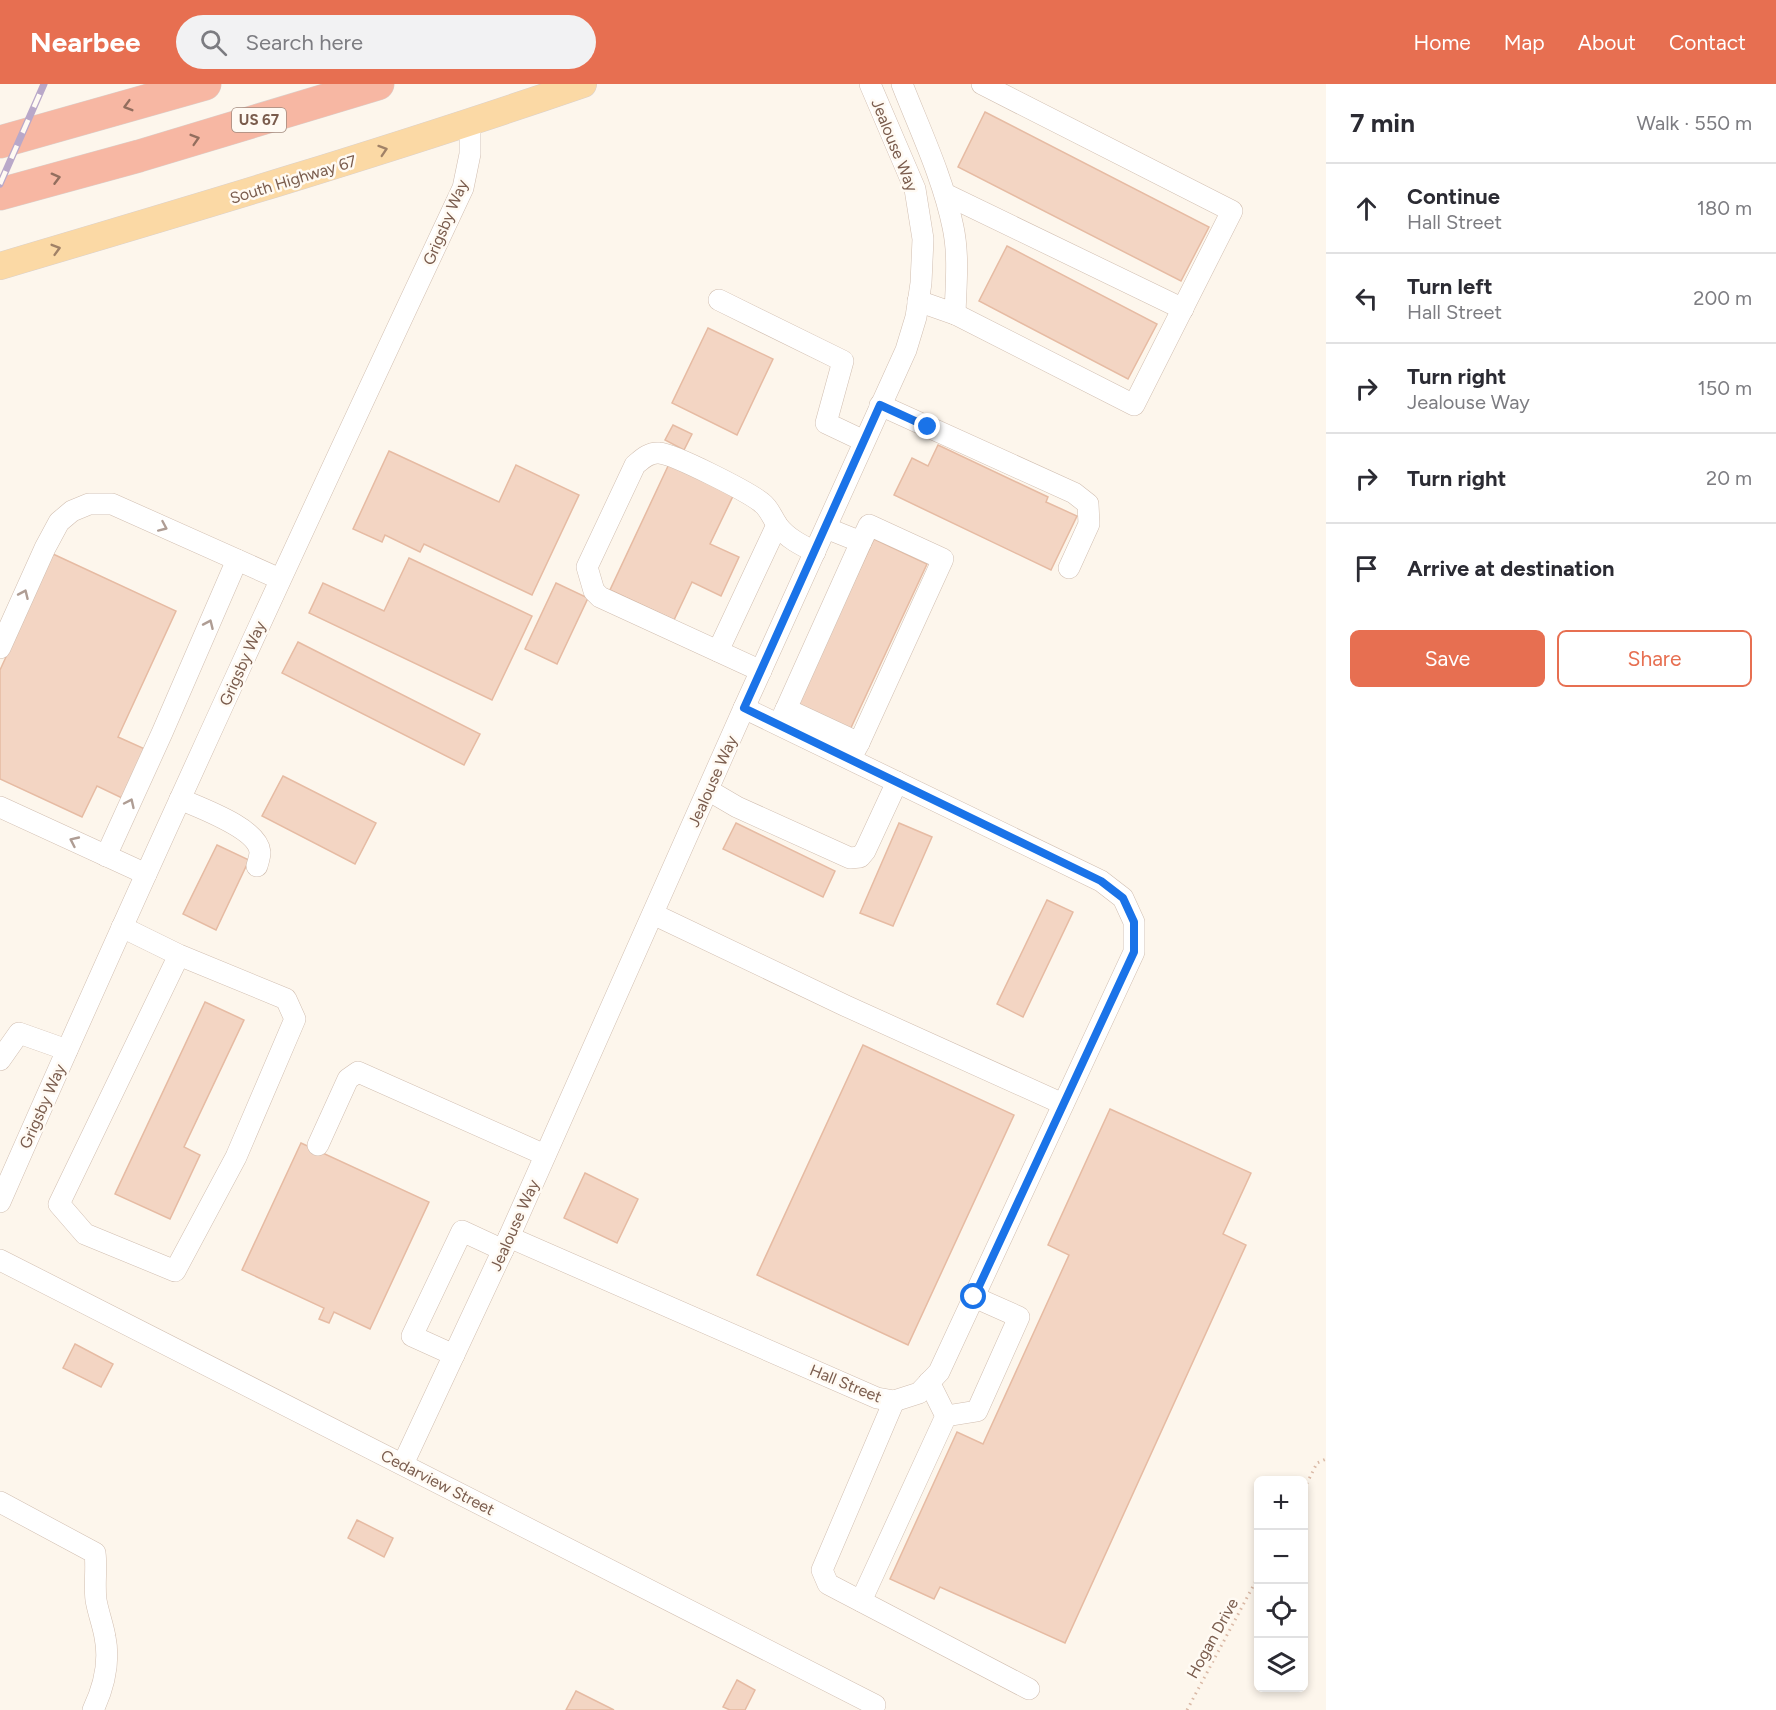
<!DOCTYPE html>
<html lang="en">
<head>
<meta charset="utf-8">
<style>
	:root { --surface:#fff; --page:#f2f2f3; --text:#2b2b33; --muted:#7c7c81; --line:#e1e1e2; --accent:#e76f51 }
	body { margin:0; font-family:Figtree,sans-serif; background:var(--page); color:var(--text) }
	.controls { position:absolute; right:18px; bottom:18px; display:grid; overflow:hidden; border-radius:9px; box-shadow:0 3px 9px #0003 }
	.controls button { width:54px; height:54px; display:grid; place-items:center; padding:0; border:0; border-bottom:2px solid var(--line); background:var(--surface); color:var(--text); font:30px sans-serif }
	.stop { position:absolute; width:18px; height:18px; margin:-14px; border:4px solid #1a73e8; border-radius:50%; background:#fff }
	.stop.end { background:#1a73e8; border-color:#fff; box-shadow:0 2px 6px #0008 }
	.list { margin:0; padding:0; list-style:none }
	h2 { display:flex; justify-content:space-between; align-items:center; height:78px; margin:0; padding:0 24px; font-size:26px }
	h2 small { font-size:20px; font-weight:400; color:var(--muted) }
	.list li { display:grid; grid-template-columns:39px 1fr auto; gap:18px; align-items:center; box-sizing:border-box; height:90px; padding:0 24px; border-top:2px solid var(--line) }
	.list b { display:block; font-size:22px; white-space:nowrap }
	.list p { margin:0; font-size:20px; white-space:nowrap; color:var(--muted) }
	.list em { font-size:20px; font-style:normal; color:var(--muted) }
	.actions { display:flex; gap:12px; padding:18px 24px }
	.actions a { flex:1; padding:14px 0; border:2px solid var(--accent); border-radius:9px; text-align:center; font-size:21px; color:var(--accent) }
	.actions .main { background:var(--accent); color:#fff }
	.icon { flex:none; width:33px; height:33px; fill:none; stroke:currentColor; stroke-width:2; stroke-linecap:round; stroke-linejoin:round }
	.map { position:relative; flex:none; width:1326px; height:1626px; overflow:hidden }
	header { display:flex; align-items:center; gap:36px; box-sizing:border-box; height:84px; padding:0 30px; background:var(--accent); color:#fff }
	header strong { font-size:28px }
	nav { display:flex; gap:33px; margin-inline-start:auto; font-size:21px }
	.search { width:420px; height:54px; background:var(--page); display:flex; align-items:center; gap:15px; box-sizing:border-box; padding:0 21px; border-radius:33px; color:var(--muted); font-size:22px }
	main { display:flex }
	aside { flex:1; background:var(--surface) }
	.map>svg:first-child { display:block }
	.building { fill:#f3d5c3; stroke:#e6bba3; stroke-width:1.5 }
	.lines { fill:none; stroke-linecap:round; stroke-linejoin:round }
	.minor-casing { stroke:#d1beb0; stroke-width:22 }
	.major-casing { stroke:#dad1cd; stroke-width:28 }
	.highway-casing { stroke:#dad1cd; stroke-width:33 }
	.path { stroke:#d9b8a5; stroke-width:3; stroke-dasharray:1.5 4.5; stroke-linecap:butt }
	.minor { stroke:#fff; stroke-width:21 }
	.major { stroke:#fbd9a5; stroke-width:27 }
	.highway { stroke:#f7b7a3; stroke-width:32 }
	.rail-casing { stroke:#b9a8c9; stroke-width:7 }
	.rail { stroke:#fffaf3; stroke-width:4.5; stroke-dasharray:14; stroke-linecap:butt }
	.oneway { stroke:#936e5e }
	.oneway2 { stroke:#a18267 }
	.oneway3 { stroke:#af9d94 }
	.route { stroke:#1a73e8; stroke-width:8 }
	.labels { text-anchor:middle; stroke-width:5; stroke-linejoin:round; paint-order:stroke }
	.shield { fill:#fffaf3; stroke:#a28b7f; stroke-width:1.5 }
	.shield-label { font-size:15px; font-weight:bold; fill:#7a5c4d }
	.street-label { font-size:16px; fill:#7a5c4d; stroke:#fffaf3 }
</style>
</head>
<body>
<header>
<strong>Nearbee</strong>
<div class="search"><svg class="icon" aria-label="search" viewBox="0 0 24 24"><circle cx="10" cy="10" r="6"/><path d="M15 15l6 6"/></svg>Search here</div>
<nav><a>Home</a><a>Map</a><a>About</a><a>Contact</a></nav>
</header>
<main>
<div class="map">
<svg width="1326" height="1626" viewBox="0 0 1326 1626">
	<rect width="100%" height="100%" fill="#fdf6ec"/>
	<g class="building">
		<path d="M985,28L1209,143L1181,197L958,83Z"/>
		<path d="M1007,162L1157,240L1128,295L979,217Z"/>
		<path d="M708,244L773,275L737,351L672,319Z"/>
		<path d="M673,341L692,350L684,366L665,356Z"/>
		<path d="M938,361L1048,413L1046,418L1077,432L1051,486L894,411L912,374L928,382Z"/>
		<path d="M389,367L499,418L516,381L579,411L532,511L424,460L420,468L385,451L382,458L353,445Z"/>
		<path d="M669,380L734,410L710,460L739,473L721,512L692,498L674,536L610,506Z"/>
		<path d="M874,455L927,480L849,648L795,623Z"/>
		<path d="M53,470L176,527L118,653L145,665L122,714L97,702L82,733L0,695V586Z"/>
		<path d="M409,474L532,532L492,616L309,529L323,499L384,527Z"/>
		<path d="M556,499L588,514L557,580L525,565Z"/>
		<path d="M298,558L480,650L464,681L282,589Z"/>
		<path d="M283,692L376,739L355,780L262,732Z"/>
		<path d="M736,739L835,787L823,813L723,765Z"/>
		<path d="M899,739L932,753L893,842L860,829Z"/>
		<path d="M217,761L249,776L216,846L183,830Z"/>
		<path d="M1047,816L1073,828L1023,933L997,920Z"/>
		<path d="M205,918L244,936L184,1063L200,1071L170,1135L115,1110Z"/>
		<path d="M863,961L1014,1031L908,1261L757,1191Z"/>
		<path d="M1110,1025L1251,1089L1223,1150L1246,1161L1065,1559L940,1503L934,1515L890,1495L957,1348L983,1360L1069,1171L1048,1161Z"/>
		<path d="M301,1059L429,1118L370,1245L334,1228L329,1239L319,1235L324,1224L242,1186Z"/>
		<path d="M585,1089L638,1115L617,1159L564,1134Z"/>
		<path d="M75,1260L113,1280L101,1303L63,1284Z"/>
		<path d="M357,1436L393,1454L384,1473L348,1454Z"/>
		<path d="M737,1596L755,1606L745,1626H730L723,1623Z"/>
		<path d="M576,1607L614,1626H566Z"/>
	</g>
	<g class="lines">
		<g class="minor-casing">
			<g id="minor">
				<path d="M902,0C920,46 943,94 953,143C959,171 956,201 955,230L918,217"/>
				<path d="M945,110L1183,225"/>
				<path d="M719,216L843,277L826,339L864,357"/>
				<path d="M955,230L1134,321L1232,127L982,0"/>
				<path d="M880,321L1074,409L1088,420L1089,440L1069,484"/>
				<path d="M826,444L861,458L869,441L943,475L859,659"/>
				<path d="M0,564L45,464L59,438L72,427L89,420H112L280,495"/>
				<path d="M718,567L777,441"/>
				<path d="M761,587L600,513L594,507L587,483L635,381C642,375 649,368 659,369C674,370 749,408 762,419C770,425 772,434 778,442C787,454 801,461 815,468"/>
				<path d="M786,625L861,458"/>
				<path d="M780,638L786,625L859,659L853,670"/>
				<path d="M708,706L737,723L850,774L860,773L865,767L897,698"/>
				<path d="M180,715C200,724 258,744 260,768C260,773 258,778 257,782"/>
				<path d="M0,723L146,790"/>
				<path d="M106,772L162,649L237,476"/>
				<path d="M653,830L846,922L1063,1020"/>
				<path d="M122,843L179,871L59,1120L85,1150L175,1187L236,1073L295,935L286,915L179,871"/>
				<path d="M0,976L19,949L67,966"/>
				<path d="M318,1061L348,995L358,988L545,1071"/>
				<path d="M0,1118C149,778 305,440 463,104L470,70V39"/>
				<path d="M509,1153L877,1314L894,1317L919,1309L939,1288L1134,868V838L1123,814L1101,797L744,624"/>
				<path d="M0,1176L875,1621L873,1626"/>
				<path d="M454,1271L412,1252L462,1147L503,1166"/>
				<path d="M894,1317L822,1486L828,1500L1029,1605"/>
				<path d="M946,1332L977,1327L1019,1233L974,1213"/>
				<path d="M403,1380L509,1153L744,624L906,266L916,233L921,199L923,155L915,105L870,0"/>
				<path d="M0,1418L95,1469C97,1484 94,1500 96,1516C98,1528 103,1541 105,1553C110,1578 104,1603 93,1626"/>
				<path d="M861,1517L946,1332L929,1298"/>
			</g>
		</g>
		<g class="major-casing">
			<path id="major" d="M0,182C196,124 391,66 583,0"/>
		</g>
		<g class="highway-casing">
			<g id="highway">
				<path d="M0,58L205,0"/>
				<path d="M0,110L139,72L378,0"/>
			</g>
		</g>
		<g class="path">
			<path d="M1304,1405L1317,1379L1326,1375"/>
			<path d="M1187,1626L1258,1493"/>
		</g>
		<use href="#minor" class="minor"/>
		<use href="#major" class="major"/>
		<use href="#highway" class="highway"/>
		<g class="rail-casing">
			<path id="rail" d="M0,100L44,0"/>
		</g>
		<use href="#rail" class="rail"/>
	</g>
	<defs><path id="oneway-chevron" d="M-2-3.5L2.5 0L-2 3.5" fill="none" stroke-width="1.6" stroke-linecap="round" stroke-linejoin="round" transform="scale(1.5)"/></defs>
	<g class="oneway">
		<use href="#oneway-chevron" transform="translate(128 22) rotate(164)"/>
		<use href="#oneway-chevron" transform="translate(195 55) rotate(-17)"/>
		<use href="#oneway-chevron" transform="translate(56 94) rotate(-15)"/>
	</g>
	<g class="oneway2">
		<use href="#oneway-chevron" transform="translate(383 66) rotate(-18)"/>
		<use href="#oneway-chevron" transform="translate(56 165) rotate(-16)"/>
	</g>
	<g class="oneway3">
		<use href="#oneway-chevron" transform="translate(163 443) rotate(24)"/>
		<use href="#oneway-chevron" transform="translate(24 510) rotate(-66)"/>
		<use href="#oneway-chevron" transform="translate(209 540) rotate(-66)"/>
		<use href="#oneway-chevron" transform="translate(130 719) rotate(-65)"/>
		<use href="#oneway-chevron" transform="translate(74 757) rotate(-155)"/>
	</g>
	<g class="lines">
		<path class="route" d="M928,343L880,321L744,624L1101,797L1123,814L1134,838V868L974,1213"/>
	</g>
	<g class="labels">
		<rect class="shield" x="232" y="24" width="54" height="24" rx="4.5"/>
		<g class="shield-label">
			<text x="259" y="41">US 67</text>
		</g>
		<g class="street-label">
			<text transform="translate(895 61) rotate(68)" y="6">Jealouse Way</text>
			<text transform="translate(293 95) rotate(-17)" y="6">South Highway 67</text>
			<text transform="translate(445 138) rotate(-67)" y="6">Grigsby Way</text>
			<text transform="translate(242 579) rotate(-66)" y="6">Grigsby Way</text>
			<text transform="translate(712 697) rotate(-66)" y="6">Jealouse Way</text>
			<text transform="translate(42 1022) rotate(-66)" y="6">Grigsby Way</text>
			<text transform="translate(514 1141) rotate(-66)" y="6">Jealouse Way</text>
			<text transform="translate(846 1299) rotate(22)" y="6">Hall Street</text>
			<text transform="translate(438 1398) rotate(27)" y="6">Cedarview Street</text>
			<text transform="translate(1212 1554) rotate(-61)" y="6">Hogan Drive</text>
		</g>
	</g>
</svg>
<div class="controls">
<button>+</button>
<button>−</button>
<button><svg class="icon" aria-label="locate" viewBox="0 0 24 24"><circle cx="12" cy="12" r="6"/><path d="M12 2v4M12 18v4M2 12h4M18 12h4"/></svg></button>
<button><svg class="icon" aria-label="layers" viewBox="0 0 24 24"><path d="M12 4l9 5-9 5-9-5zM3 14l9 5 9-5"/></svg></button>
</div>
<div class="stop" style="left:974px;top:1213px"></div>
<div class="stop end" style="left:928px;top:343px"></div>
</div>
<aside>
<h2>7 min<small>Walk · 550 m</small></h2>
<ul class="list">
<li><svg class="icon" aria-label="ahead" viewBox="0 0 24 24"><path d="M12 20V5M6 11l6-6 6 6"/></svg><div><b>Continue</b><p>Hall Street</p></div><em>180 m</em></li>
<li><svg class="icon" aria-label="left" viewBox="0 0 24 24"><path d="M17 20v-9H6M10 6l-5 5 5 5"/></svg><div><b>Turn left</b><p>Hall Street</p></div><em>200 m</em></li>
<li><svg class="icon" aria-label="right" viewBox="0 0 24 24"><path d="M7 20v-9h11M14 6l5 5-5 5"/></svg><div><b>Turn right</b><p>Jealouse Way</p></div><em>150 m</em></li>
<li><svg class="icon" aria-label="right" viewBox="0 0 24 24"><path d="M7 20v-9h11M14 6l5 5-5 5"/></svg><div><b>Turn right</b></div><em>20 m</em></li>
<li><svg class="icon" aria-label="arrive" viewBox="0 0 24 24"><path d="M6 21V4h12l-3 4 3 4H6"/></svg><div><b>Arrive at destination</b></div></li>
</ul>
<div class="actions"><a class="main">Save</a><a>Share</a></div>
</aside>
</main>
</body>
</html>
